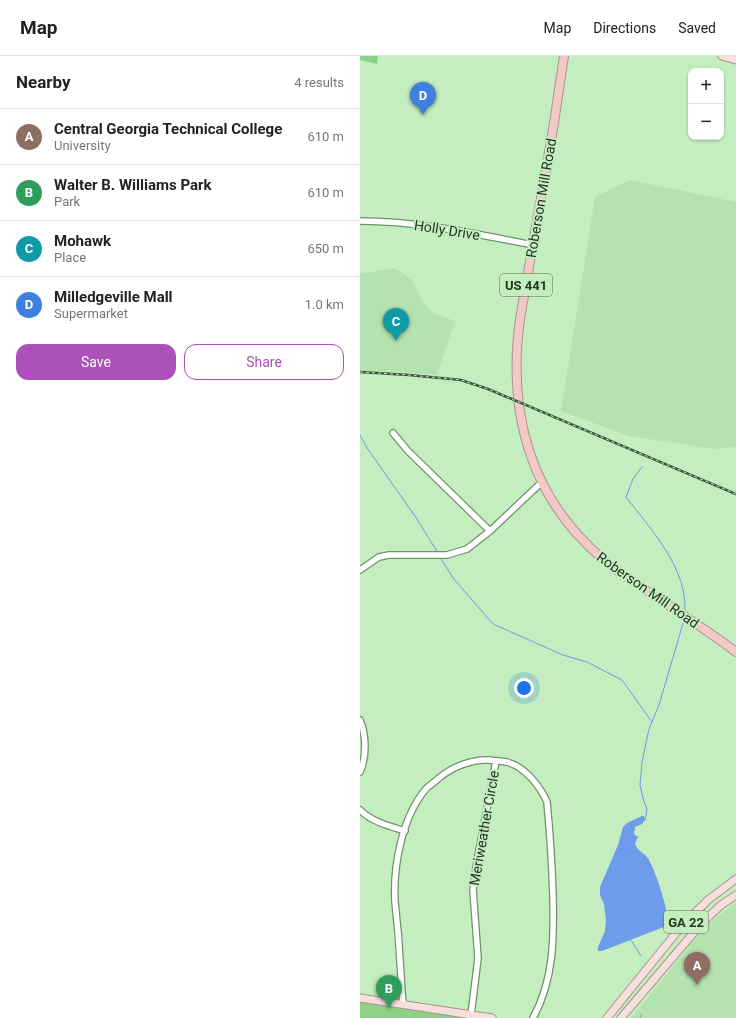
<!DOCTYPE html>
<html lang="en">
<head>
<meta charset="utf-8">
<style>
	:root { --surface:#fff; --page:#f6f6f6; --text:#222; --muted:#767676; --line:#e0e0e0; --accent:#ac50ba }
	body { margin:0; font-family:Roboto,sans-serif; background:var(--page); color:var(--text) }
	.controls { position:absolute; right:12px; top:12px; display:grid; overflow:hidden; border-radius:8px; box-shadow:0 1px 3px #0004 }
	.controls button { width:36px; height:36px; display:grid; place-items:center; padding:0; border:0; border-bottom:1px solid var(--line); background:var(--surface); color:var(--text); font:20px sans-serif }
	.you { position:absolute; left:164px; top:632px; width:14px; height:14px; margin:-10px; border:3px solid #fff; border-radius:50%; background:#1a73e8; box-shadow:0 0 0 6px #1a73e833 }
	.badge { display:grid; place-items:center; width:26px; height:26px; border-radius:50%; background:var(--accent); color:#fff; font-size:13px; font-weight:700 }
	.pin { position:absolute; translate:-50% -33px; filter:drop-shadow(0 1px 2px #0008) }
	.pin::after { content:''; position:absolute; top:21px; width:14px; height:12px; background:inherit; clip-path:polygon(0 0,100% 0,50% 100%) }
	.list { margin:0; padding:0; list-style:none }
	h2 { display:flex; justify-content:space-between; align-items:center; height:52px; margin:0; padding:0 16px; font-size:17px }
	h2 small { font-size:13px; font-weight:400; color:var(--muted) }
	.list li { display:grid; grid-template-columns:26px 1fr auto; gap:12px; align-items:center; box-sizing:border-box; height:56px; padding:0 16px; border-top:1px solid var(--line) }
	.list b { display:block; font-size:15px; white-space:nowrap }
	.list p { margin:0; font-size:13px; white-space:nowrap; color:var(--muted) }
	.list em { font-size:13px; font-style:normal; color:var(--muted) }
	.actions { display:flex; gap:8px; padding:12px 16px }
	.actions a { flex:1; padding:9px 0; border:1px solid var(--accent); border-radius:12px; text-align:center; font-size:14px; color:var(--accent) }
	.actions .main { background:var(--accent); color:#fff }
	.map { position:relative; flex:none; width:376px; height:962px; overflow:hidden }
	header { display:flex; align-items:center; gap:24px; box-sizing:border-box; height:56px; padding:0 20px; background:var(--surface); border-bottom:1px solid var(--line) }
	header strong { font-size:19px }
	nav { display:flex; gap:22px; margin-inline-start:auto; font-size:14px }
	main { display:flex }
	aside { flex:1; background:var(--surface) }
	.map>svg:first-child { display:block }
	.built { fill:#b5e3b0 }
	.green { fill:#8dd187 }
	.water { fill:#6f9bed }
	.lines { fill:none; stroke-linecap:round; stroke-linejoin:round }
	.stream { stroke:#6f9bed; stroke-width:1 }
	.minor-casing { stroke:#6e946a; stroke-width:8 }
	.major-casing { stroke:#ab958d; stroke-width:9 }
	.highway-casing { stroke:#ab958d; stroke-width:10 }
	.minor { stroke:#fff; stroke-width:5.5 }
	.major { stroke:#f7dfdd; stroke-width:7 }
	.highway { stroke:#f2c9c6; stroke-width:8 }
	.rail-casing { stroke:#3d503b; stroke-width:2.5 }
	.rail { stroke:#c4edc0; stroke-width:1; stroke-dasharray:3; stroke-linecap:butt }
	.labels { text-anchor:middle; stroke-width:4; stroke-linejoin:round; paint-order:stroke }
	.shield { fill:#c4edc0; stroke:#556c53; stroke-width:1 }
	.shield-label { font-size:13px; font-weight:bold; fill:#263524 }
	.street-label { font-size:14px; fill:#263524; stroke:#c4edc0 }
</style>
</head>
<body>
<header>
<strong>Map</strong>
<nav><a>Map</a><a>Directions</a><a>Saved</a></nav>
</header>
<main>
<aside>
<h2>Nearby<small>4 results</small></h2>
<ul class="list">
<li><span class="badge" style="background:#8d6e63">A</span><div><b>Central Georgia Technical College</b><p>University</p></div><em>610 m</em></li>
<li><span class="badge" style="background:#2e9e5b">B</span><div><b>Walter B. Williams Park</b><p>Park</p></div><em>610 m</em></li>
<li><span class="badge" style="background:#0f9aa8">C</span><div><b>Mohawk</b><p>Place</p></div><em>650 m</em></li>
<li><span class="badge" style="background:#3f7fe0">D</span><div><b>Milledgeville Mall</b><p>Supermarket</p></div><em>1.0 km</em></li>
</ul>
<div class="actions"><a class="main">Save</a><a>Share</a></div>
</aside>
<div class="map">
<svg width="376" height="962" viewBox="0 0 376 962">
	<rect width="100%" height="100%" fill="#c4edc0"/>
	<g class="built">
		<path d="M270,124L376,146V391L353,393L269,380L201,355L235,141Z"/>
		<path d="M35,212L53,225L62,245L75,258L95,265L77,319L28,315L0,317V218Z"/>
		<path d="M376,846V962H271L347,869Z"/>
	</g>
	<g class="green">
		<path d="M0,0H18L17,8L0,4Z"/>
		<path d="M0,943L115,962H0Z"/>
	</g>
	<path class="water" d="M282,760H284L285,764L282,768L275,771L274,778L278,781L275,787C277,795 282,795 287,801C294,810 310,857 307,867L304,871L296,874L242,895H238V891L245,875L246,864L244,848L240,839V831L258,789L263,771L267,767Z"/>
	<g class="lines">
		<g class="stream">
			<path d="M0,379L7,392L55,460L78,497"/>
			<path d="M282,411L273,423L266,441C291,474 327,511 325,555"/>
			<path d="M80,501L93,522L133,568L203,599L227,606L262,624L292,666"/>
			<path d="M285,764L287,753L284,746L280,729L282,706L289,673L299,649L324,564"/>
			<path d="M271,884L281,900"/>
			<path d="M280,962L282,958"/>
		</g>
		<g class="minor-casing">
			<g id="minor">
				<path d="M0,165C58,165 116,178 173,189"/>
				<path d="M33,377L48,395L130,475"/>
				<path d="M0,514L19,501L29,499H87L107,493L130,475L182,426"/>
				<path d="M0,664C6,678 7,701 0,716"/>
				<path d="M0,754C12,766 29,770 45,775"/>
				<path d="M43,949C41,925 40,900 38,876C37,866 36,856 35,846C33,810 42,762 65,734C69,729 75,726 79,722C92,711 112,703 129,704C135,705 141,705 147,706C165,711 180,730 187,746C190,777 192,809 193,840C194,882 194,924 173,962"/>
				<path d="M111,959L118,902L113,834L117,805L136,705"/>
			</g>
		</g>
		<g class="major-casing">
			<g id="major">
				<path d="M362,0L376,4"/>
				<path d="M0,942L132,962"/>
				<path d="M247,962L321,871L348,844L376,823"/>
				<path d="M261,962L342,867L361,849L376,839"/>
			</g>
		</g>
		<g class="highway-casing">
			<path id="highway" d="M204,0L194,67L160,263C147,357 170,442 244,504C256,515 270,523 283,532C314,554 346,573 376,596"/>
		</g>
		<use href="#minor" class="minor"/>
		<use href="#major" class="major"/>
		<use href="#highway" class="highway"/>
		<g class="rail-casing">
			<path id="rail" d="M0,316L49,319L101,324L128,333L376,438"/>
		</g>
		<use href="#rail" class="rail"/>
	</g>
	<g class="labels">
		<g class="shield">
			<rect x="140" y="218" width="52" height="22" rx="3"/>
			<rect x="304" y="855" width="44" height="22" rx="3"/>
		</g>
		<g class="shield-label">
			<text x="166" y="234">US 441</text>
			<text x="326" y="871">GA 22</text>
		</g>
		<g class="street-label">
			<text transform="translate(181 142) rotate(-80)" y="5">Roberson Mill Road</text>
			<text transform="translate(87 174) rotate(9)" y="5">Holly Drive</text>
			<text transform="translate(288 534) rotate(35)" y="5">Roberson Mill Road</text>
			<text transform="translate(124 772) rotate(-80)" y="5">Meriweather Circle</text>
		</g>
	</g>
</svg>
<div class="controls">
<button>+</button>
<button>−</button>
</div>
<div class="you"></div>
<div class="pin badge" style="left:337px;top:929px;background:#8d6e63">A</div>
<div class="pin badge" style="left:29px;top:952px;background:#2e9e5b">B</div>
<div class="pin badge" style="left:36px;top:285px;background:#0f9aa8">C</div>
<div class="pin badge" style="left:63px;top:59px;background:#3f7fe0">D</div>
</div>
</main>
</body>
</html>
